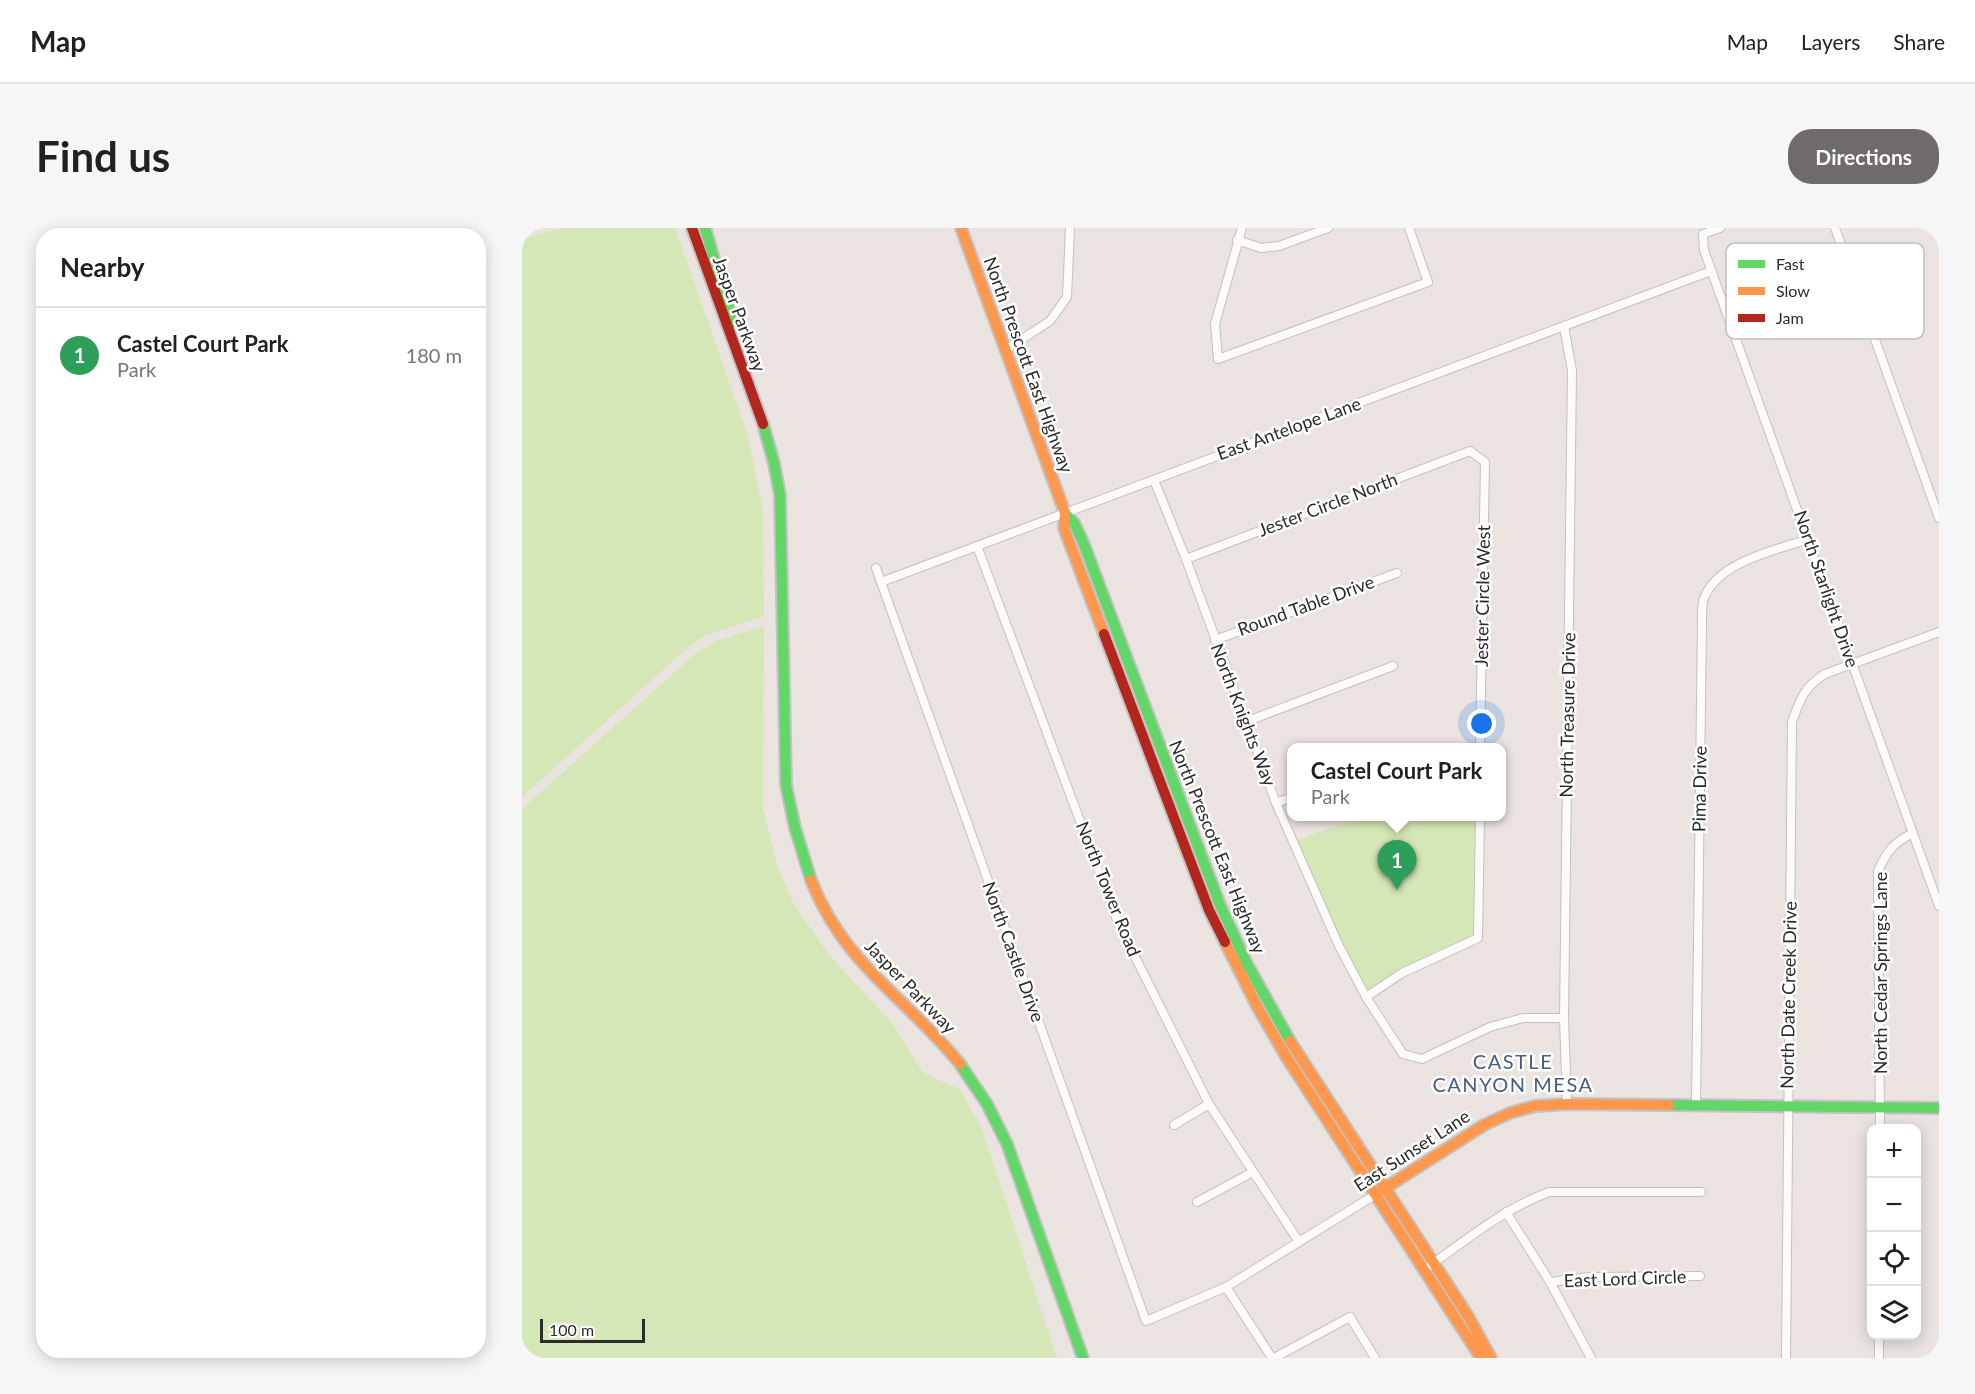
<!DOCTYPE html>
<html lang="en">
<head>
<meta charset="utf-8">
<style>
	:root { --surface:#fff; --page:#f6f6f6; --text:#202124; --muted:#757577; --line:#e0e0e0; --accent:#6e6b6a }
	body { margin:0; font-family:Lato,sans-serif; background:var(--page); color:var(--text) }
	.controls { position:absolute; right:18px; bottom:18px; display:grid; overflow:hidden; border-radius:12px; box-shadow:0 3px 15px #0003 }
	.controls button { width:54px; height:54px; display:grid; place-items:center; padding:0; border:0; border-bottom:2px solid var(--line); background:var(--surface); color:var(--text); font:30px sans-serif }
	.scale { position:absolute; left:18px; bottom:15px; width:105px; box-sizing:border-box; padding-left:6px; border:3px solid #2b2b2b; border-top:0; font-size:16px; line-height:21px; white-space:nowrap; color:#2b2b2b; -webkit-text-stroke:4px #fff; paint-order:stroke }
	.you { position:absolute; left:960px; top:496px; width:21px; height:21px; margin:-15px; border:4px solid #fff; border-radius:50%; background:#1a73e8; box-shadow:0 0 0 9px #1a73e833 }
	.badge { display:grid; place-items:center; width:39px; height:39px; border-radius:50%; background:var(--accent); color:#fff; font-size:20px; font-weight:700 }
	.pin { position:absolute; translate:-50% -50px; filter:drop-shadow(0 2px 3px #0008) }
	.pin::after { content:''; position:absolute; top:32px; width:21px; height:18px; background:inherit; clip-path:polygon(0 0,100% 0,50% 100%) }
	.popup { position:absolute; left:765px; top:515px; width:219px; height:78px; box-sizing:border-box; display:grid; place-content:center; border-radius:12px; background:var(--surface); filter:drop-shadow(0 2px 4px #0005); font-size:20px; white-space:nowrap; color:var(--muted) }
	.popup b { font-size:22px; color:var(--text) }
	.popup::after { content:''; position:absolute; left:50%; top:100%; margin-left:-12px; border:12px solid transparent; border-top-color:var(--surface) }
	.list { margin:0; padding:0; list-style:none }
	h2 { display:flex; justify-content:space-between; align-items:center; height:78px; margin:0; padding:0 24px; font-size:26px }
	h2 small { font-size:20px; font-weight:400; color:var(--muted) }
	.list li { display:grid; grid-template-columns:39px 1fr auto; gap:18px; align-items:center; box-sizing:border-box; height:96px; padding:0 24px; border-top:2px solid var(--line) }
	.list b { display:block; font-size:22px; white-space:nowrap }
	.list p { margin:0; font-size:20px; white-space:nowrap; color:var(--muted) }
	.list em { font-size:20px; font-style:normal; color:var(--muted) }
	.icon { flex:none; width:33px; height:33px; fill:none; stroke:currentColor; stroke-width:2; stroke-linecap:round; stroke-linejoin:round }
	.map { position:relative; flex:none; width:1417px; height:1130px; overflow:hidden; border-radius:24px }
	header { display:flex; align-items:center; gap:36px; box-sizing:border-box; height:84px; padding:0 30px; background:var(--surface); border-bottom:2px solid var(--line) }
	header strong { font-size:28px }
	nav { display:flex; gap:33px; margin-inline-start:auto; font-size:21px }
	.intro { display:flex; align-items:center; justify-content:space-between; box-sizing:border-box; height:144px; padding:0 36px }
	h1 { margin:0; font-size:42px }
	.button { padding:15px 27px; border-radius:24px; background:var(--accent); color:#fff; font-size:21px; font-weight:700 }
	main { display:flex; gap:36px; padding:0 36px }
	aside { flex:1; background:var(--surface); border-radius:24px; box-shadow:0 3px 15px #0003 }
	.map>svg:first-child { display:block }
	.green { fill:#d5e7b6 }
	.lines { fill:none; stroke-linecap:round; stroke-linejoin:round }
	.street-casing { stroke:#c3c1c2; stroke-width:10 }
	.fast-casing { stroke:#c3c1c2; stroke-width:14 }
	.slow-casing { stroke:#c3c1c2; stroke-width:14 }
	.jam-casing { stroke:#c3c1c2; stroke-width:14 }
	.street { stroke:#fcfbfa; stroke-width:8 }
	.fast { stroke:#63d668; stroke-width:10 }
	.slow { stroke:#ff974d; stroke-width:10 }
	.jam { stroke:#b3261e; stroke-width:10 }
	.labels { text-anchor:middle; stroke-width:5; stroke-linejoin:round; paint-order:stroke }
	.street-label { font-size:18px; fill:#2b2b2b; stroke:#fff }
	.neighbourhood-label { font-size:20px; letter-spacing:1.5px; fill:#475d80; stroke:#fff }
	.key { fill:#fff; stroke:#bfbfbf; stroke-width:1.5 }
	.key-label { font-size:16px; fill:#2b2b2b }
</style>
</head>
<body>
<header>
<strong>Map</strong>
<nav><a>Map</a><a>Layers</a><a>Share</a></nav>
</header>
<div class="intro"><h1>Find us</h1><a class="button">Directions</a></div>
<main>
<aside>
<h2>Nearby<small></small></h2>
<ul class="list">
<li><span class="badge" style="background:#2e9e5b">1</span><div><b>Castel Court Park</b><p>Park</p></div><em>180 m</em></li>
</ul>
</aside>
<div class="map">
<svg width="1417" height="1130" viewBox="0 0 1417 1130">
	<rect width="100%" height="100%" fill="#eae3e0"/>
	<g class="green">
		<path d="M39,0H153L226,208L241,284L242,388L182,408L163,422L0,569V11Z"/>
		<path d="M242,398L241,580L255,637L271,675L307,727L370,795L401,845L437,861L460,901L535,1130H0V581L174,425L194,413Z"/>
		<path d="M838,589H958L956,710L844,769L771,614Z"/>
	</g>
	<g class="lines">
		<g class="street-casing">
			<g id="street">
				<path d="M720,0L693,96L696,131L906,54L887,0"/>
				<path d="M1198,0L1181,6L1182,22L1417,678"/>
				<path d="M1313,0L1417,290"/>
				<path d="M715,12L739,20L757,18L806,0"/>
				<path d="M1042,98L1050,143L1042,790L1045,876"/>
				<path d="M483,122L528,93L545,69L548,0"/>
				<path d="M632,252L664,331L754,575L817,718L844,769L881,826L900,831L968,799L1001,790H1042"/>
				<path d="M455,318L597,697L687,876L777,1014"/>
				<path d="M664,331L948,223L963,234L958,520"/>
				<path d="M354,340L359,354L1189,43"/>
				<path d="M359,354L624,1093L704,1059L856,965"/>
				<path d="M693,412L875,345"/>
				<path d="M723,494L871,438"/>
				<path d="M754,575L770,569"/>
				<path d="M844,769L880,745L956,710L958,588"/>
				<path d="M1174,877L1180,392C1180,386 1180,379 1181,373C1193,334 1254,322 1287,311"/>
				<path d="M652,897L687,876"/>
				<path d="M1358,900L1356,643C1365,623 1371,615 1391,605"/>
				<path d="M675,974L731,944"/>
				<path d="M984,984L1028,1054L1069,1130"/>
				<path d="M909,1037C946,1010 984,980 1027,964H1179"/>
				<path d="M1028,1054L1069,1049L1178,1048"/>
				<path d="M704,1059L750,1130"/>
				<path d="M752,1130L828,1089L853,1130"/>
				<path d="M1264,1130L1270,494C1278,471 1282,459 1303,446L1417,404"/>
				<path d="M1357,1130V1108"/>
			</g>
		</g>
		<g class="fast-casing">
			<g id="fast">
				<path d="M183,0L211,95"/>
				<path d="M241,196L252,235L258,267L264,557L273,600L289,652"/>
				<path d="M543,285L552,295L561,314L698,677L725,736L768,813"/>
				<path d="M438,836L465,876L485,916L561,1130"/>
				<path d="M1147,877L1417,880"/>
			</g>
		</g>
		<g class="slow-casing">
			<g id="slow">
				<path d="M439,0L543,285L542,300L582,406"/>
				<path d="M289,652C322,737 384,769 438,836"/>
				<path d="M703,714L736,780L765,830L959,1130"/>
				<path d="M768,813L946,1088L969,1130"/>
				<path d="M857,964L962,897L988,885L1013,878L1045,876L1147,877"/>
			</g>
		</g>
		<g class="jam-casing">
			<g id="jam">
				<path d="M170,0L241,196"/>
				<path d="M582,406L687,682L703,714"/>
			</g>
		</g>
		<use href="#street" class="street"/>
		<use href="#fast" class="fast"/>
		<use href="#slow" class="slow"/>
		<use href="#jam" class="jam"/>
	</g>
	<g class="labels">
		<g class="street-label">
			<text transform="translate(217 86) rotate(70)" y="6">Jasper Parkway</text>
			<text transform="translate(506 137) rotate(70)" y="6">North Prescott East Highway</text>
			<text transform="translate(767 201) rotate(-20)" y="6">East Antelope Lane</text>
			<text transform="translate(806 277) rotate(-21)" y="6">Jester Circle North</text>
			<text transform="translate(1304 361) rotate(71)" y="6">North Starlight Drive</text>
			<text transform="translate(961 368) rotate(-89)" y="6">Jester Circle West</text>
			<text transform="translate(784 378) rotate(-20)" y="6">Round Table Drive</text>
			<text transform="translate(721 487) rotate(69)" y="6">North Knights Way</text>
			<text transform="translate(1046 487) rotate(-89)" y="6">North Treasure Drive</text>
			<text transform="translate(1178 561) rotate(-89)" y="6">Pima Drive</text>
			<text transform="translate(695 619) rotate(68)" y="6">North Prescott East Highway</text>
			<text transform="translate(586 661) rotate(68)" y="6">North Tower Road</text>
			<text transform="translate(491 724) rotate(70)" y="6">North Castle Drive</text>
			<text transform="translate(1359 745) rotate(-90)" y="6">North Cedar Springs Lane</text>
			<text transform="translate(388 759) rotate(46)" y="6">Jasper Parkway</text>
			<text transform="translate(1267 767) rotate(-89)" y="6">North Date Creek Drive</text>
			<text transform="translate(890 923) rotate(-33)" y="6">East Sunset Lane</text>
			<text transform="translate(1103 1051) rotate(-2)" y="6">East Lord Circle</text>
		</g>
		<g class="neighbourhood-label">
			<text x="991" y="841">CASTLE<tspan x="991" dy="23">CANYON MESA</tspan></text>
		</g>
	</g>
	<rect x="1204" y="15" width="198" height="96" rx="9" class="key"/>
	<rect x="1216" y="32" width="27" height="8" fill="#63d668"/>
	<rect x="1216" y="59" width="27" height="8" fill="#ff974d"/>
	<rect x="1216" y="86" width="27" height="8" fill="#b3261e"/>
	<g class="key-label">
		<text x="1254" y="42">Fast</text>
		<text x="1254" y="69">Slow</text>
		<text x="1254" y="96">Jam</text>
	</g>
</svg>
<div class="controls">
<button>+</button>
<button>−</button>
<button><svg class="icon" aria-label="locate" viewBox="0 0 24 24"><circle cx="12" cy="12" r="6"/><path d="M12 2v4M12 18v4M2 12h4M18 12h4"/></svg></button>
<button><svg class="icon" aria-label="layers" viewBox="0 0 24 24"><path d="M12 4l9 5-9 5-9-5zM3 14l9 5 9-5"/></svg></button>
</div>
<div class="scale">100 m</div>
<div class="you"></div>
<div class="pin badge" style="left:875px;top:662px;background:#2e9e5b">1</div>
<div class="popup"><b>Castel Court Park</b>Park</div>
</div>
</main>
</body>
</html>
